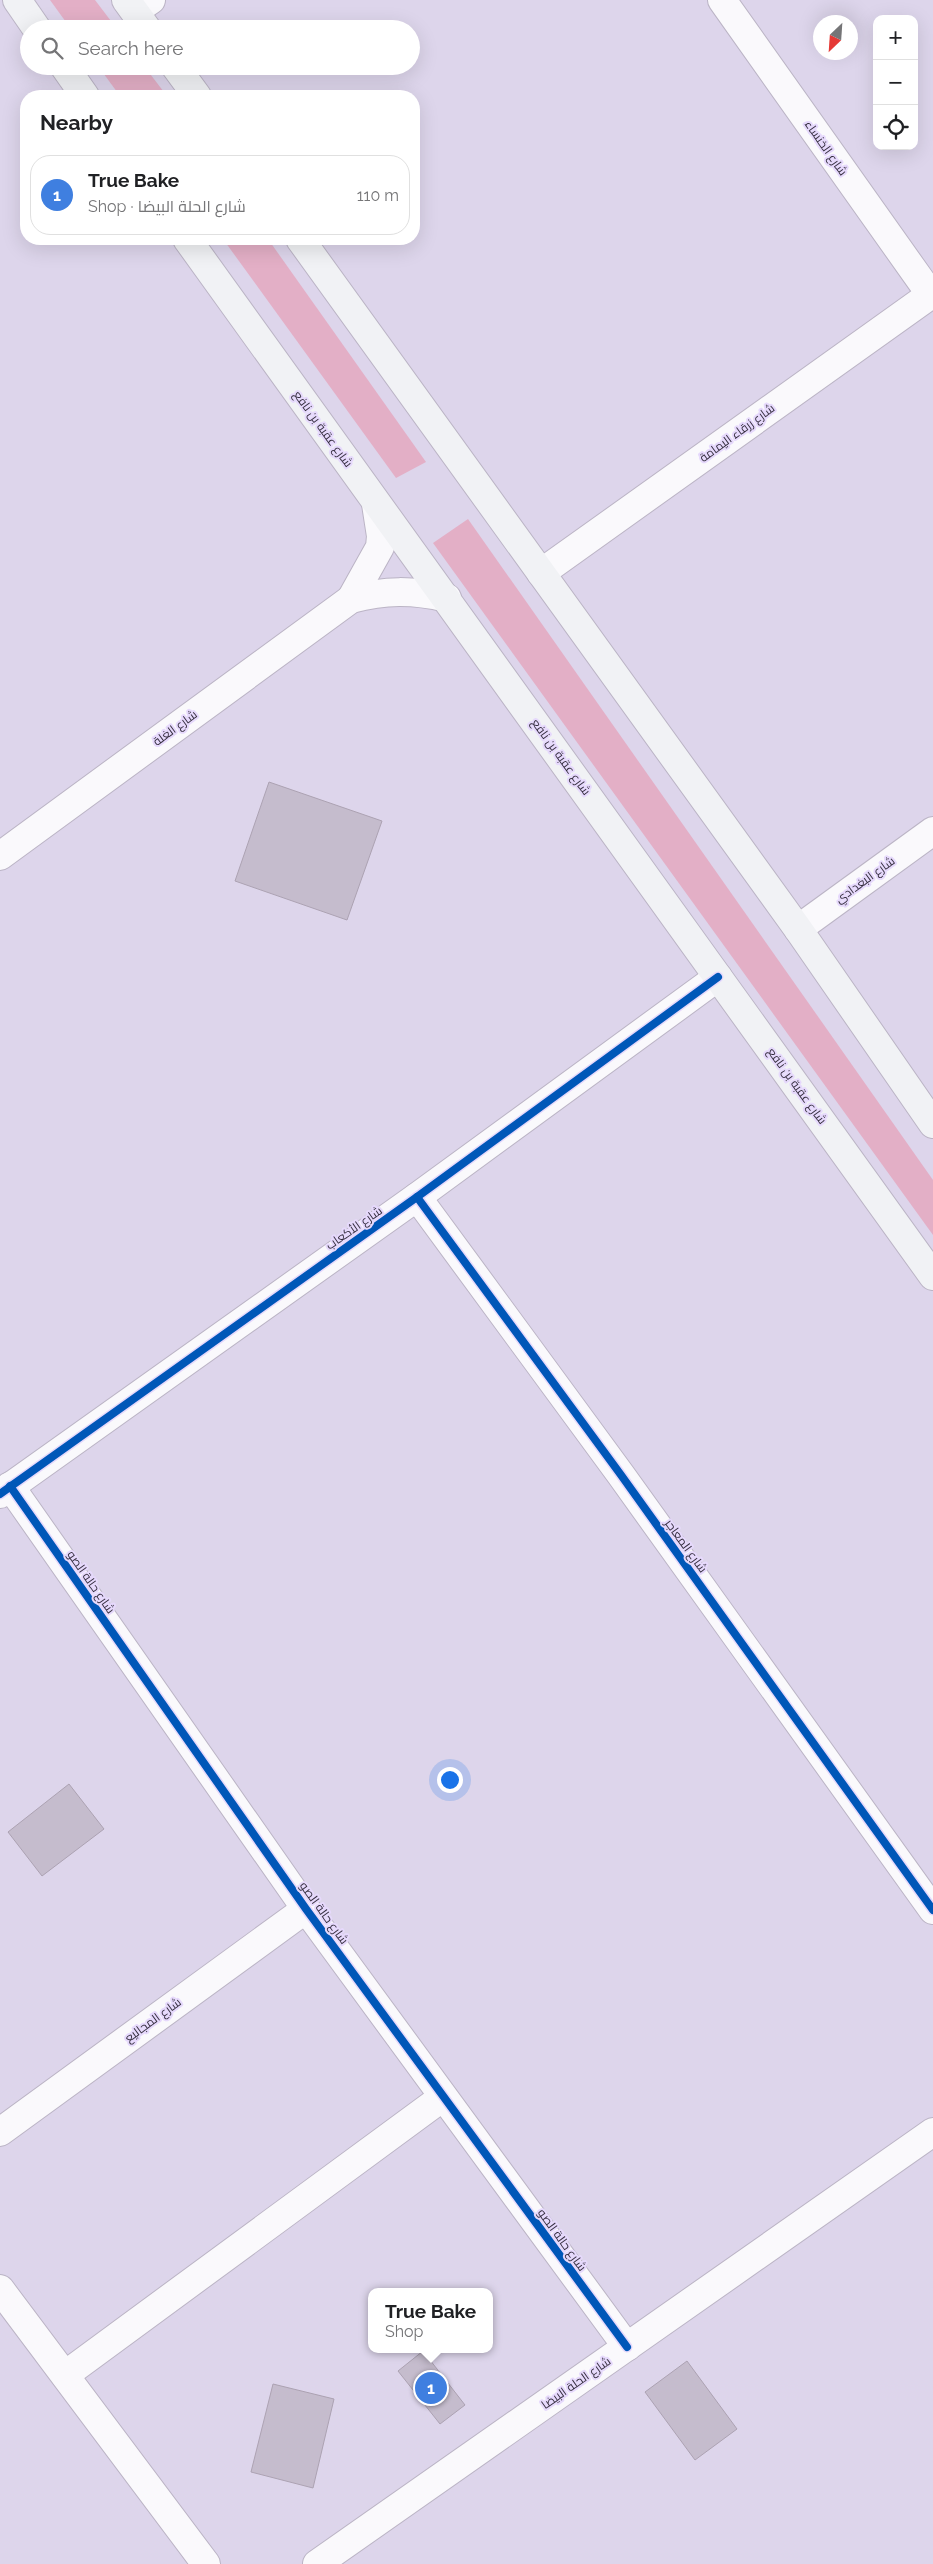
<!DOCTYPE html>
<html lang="en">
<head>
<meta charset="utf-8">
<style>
	:root { --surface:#fff; --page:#f2f2f2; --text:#202124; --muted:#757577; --line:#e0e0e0; --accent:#2563eb }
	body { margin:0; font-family:Raleway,Cairo,sans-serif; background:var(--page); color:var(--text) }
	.controls { position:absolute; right:15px; top:15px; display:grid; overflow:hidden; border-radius:10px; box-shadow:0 5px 20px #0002 }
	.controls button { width:45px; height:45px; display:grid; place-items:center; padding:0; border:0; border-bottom:1px solid var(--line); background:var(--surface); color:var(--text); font:25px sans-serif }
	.compass { position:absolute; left:813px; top:15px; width:45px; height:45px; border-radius:50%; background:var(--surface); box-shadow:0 5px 20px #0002; rotate:205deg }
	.you { position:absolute; left:449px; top:1779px; width:18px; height:18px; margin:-12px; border:4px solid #fff; border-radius:50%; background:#1a73e8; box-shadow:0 0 0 8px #1a73e833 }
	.badge { display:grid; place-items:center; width:32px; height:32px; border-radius:50%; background:var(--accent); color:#fff; font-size:16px; font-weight:700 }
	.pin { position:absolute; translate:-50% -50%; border:2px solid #fff; box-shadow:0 1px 5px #0006 }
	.popup { position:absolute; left:368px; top:2288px; width:125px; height:65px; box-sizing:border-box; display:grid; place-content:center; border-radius:10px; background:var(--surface); filter:drop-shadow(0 1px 4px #0005); font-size:16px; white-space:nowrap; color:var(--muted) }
	.popup b { font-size:19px; color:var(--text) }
	.popup::after { content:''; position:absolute; left:50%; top:100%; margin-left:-10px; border:10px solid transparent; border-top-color:var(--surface) }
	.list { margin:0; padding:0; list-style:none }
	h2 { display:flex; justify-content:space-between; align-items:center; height:65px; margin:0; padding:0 20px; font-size:21px }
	h2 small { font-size:16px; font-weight:400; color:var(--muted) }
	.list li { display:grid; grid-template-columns:32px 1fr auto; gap:15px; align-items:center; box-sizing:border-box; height:80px; margin:0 10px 10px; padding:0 10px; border:1px solid var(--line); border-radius:20px }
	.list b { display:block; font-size:19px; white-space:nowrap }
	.list p { margin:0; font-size:16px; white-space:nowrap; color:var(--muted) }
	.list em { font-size:16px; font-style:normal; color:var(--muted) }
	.icon { flex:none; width:28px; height:28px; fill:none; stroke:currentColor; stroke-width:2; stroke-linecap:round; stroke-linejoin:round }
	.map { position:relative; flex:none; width:933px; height:2564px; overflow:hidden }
	.search { position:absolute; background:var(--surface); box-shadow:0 5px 20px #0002; left:20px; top:20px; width:400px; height:55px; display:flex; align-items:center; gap:12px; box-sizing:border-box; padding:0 18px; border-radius:28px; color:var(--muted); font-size:19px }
	.panel { position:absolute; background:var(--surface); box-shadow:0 5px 20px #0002; left:20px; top:90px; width:400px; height:155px; border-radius:20px }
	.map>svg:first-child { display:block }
	.green { fill:#e3afc6 }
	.building { fill:#c5bccd; stroke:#aca2b2 }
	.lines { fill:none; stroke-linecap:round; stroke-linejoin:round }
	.minor-casing { stroke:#bbb4c5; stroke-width:30 }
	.secondary-casing { stroke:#bbb4c5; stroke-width:30 }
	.minor { stroke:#faf9fc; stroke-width:28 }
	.secondary { stroke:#f1f2f5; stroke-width:28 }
	.cycleway-casing { stroke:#e6d9fc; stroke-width:11 }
	.cycleway { stroke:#0057b8; stroke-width:8 }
	.labels { text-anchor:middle; stroke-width:4; stroke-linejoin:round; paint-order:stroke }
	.street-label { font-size:12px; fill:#342d3e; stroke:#e6d9fc }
</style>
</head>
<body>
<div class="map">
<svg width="933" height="2564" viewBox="0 0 933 2564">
	<rect width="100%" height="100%" fill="#ddd5eb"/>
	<g class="green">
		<path d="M50,0H95L117,29H71Z"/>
		<path d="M98,66H144L167,96H120Z"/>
		<path d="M223,239H268L426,462L396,478Z"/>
		<path d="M468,519L933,1180V1235L433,543Z"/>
	</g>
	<g class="building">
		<path d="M269,782L382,821L347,920L235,881Z"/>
		<path d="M69,1784L104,1829L42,1876L8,1832Z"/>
		<path d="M423,2351L465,2405L440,2424L398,2371Z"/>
		<path d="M687,2361L737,2429L695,2460L645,2392Z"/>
		<path d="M273,2384L334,2399L313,2488L251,2472Z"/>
	</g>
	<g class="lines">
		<g class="minor-casing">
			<g id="minor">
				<path d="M722,0L931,295"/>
				<path d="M135,11L151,0"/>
				<path d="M541,573L933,293"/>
				<path d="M351,599L380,547L381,536L376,504"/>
				<path d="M0,856L351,599C385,590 413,590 447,598"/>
				<path d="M798,929L933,831"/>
				<path d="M417,1197L621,1475L933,1910"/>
				<path d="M10,1486L306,1909L627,2347"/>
				<path d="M0,1494L417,1197L718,977"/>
				<path d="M0,2132L306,1909"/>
				<path d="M0,2289L206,2564"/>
				<path d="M65,2375L443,2097"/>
				<path d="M317,2564L933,2132"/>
			</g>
		</g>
		<g class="secondary-casing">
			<g id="secondary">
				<path d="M17,0L37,29"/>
				<path d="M126,0L147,29"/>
				<path d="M64,66L85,96"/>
				<path d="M175,66L197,96"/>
				<path d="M187,239L933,1276"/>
				<path d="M300,239L798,929L933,1124"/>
			</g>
		</g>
		<use href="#minor" class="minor"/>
		<use href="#secondary" class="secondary"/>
		<g class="cycleway-casing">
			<g id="cycleway">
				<path d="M417,1197L621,1475L933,1910"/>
				<path d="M10,1486L306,1909L627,2347"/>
				<path d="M0,1494L417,1197L718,977"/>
			</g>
		</g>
		<use href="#cycleway" class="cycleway"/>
	</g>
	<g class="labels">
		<g class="street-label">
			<text transform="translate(826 148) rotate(55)" y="4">شارع الخنساء</text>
			<text transform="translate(323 429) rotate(54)" y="4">شارع عقبة بن نافع</text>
			<text transform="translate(737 433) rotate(-36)" y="4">شارع زرقاء اليمامة</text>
			<text transform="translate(175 728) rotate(-36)" y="4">شارع الغلة</text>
			<text transform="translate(561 757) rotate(54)" y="4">شارع عقبة بن نافع</text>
			<text transform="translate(865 880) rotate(-36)" y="4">شارع البغدادي</text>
			<text transform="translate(797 1086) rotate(54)" y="4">شارع عقبة بن نافع</text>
			<text transform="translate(354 1228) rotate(-35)" y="4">شارع الأكعاب</text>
			<text transform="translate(686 1546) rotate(54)" y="4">شارع المعاجر</text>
			<text transform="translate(91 1582) rotate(55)" y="4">شارع حالة الصو</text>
			<text transform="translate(324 1913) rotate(54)" y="4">شارع حالة الصو</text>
			<text transform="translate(153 2020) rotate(-36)" y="4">شارع المجاليع</text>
			<text transform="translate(562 2240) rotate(54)" y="4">شارع حالة الصو</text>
			<text transform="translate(576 2383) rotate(-35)" y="4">شارع الحلة البيضا</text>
		</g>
	</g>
</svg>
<div class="controls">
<button>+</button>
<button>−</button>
<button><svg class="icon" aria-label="locate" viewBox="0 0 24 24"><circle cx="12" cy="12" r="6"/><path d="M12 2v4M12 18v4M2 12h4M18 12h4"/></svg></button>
</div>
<svg class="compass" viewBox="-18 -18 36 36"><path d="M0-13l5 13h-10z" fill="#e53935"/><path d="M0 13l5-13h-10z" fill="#757577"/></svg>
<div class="you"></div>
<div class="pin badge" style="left:431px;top:2388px;background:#3f7fe0">1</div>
<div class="popup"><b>True Bake</b>Shop</div>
<div class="search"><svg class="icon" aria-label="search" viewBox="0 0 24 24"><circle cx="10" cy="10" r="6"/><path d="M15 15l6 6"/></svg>Search here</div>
<section class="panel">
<h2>Nearby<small></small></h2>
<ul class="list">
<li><span class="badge" style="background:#3f7fe0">1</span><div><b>True Bake</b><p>Shop · شارع الحلة البيضا</p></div><em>110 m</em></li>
</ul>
</section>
</div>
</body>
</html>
